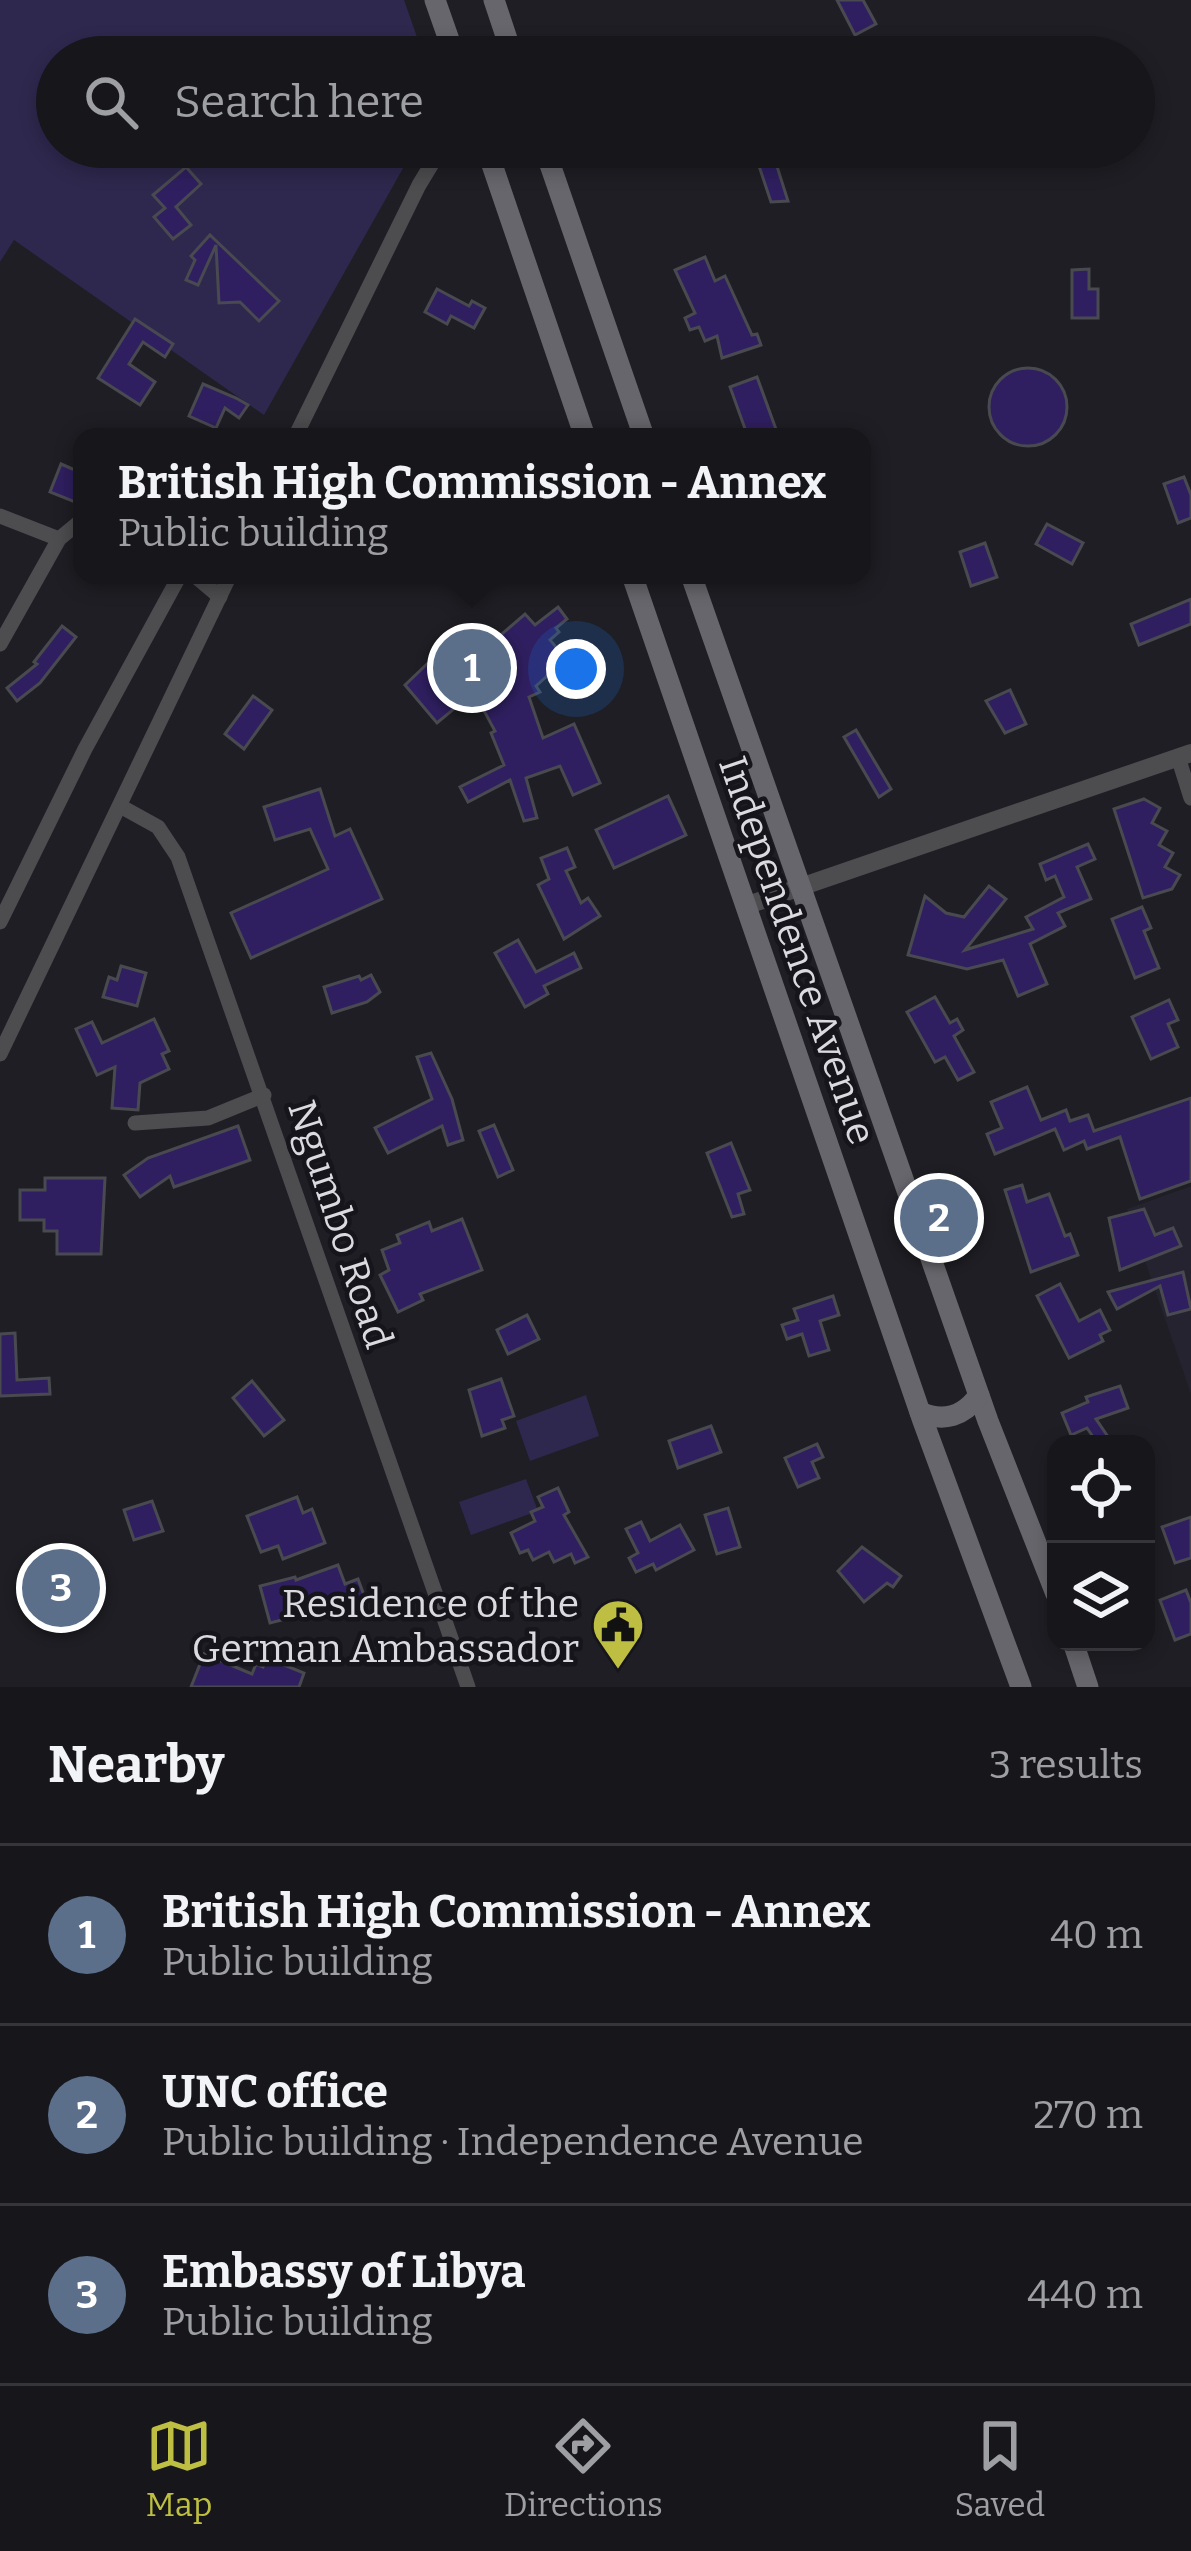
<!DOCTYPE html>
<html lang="en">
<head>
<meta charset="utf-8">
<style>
	:root { --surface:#16161b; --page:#232328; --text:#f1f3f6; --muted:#9e9fa3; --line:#35353a; --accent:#bebf42 }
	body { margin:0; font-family:Bitter,serif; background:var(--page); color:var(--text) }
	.controls { position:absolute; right:36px; bottom:36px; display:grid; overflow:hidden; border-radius:24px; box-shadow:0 6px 18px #0003 }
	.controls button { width:108px; height:108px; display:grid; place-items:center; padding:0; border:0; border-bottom:3px solid var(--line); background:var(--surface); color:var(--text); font:60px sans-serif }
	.you { position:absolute; left:576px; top:669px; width:42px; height:42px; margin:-30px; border:9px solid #fff; border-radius:50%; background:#1a73e8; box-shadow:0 0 0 18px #1a73e833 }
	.badge { display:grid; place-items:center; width:78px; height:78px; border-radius:50%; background:var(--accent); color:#fff; font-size:39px; font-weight:700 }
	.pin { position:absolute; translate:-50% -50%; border:6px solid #fff; box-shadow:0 3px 12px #0006 }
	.popup { position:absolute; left:73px; top:428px; width:798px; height:156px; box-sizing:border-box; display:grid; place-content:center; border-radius:24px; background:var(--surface); filter:drop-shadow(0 3px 9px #0005); font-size:39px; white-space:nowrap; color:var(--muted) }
	.popup b { font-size:45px; color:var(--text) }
	.popup::after { content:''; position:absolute; left:50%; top:100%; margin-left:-24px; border:24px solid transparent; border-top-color:var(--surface) }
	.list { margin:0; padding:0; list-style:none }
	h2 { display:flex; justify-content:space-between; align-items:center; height:156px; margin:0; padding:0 48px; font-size:51px }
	h2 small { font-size:39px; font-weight:400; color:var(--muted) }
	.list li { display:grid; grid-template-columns:78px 1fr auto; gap:36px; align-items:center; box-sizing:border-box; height:180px; padding:0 48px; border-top:3px solid var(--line) }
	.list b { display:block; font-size:45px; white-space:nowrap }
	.list p { margin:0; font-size:39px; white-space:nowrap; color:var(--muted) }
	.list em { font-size:39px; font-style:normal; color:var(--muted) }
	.icon { flex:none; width:66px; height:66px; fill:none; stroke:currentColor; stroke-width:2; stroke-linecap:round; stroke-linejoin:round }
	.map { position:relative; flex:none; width:1191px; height:1687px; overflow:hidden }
	.search { position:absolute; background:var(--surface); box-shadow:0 6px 18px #0003; left:36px; right:36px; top:36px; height:132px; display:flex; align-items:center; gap:30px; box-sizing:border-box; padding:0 42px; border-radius:66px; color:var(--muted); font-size:45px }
	.sheet { height:696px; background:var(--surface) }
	nav { display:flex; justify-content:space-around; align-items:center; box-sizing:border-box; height:168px; border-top:3px solid var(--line); background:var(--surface); font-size:33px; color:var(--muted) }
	nav a { display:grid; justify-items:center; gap:6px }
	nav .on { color:var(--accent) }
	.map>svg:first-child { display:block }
	.built { fill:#24232f }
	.green { fill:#2e284e }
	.building { fill:#2f1f60; stroke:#494950; stroke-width:3 }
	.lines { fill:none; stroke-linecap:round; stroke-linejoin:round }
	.minor { stroke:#4d4d50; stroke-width:15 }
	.tertiary { stroke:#4d4d50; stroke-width:18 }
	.secondary { stroke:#67666c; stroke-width:21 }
	.labels { text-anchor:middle; stroke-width:9; stroke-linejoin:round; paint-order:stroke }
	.street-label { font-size:39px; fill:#dbdadf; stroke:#15151b }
	.poi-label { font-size:39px; fill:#dbdadf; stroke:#15151b; text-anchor:end }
</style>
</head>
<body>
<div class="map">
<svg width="1191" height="1687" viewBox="0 0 1191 1687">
	<rect width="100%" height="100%" fill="#1e1e24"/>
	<path class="built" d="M1191,1186V1394L1127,1209Z"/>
	<g class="green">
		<path d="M0,0H404L424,57H57V147H415L264,415L14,240L0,262Z"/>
		<path d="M586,1395L599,1436L530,1461L516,1421Z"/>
		<path d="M526,1479L538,1511L471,1535L459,1502Z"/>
	</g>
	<g class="building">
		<path d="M837,0H863L876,24L855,35Z"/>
		<path d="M774,157L788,201L771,202L758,163Z"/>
		<path d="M186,167L201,184L176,207L191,225L173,239L154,217L165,208L153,195Z"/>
		<path d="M210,235L279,301L259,321L240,302L219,303L216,245L198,285L186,280L195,260L191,256Z"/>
		<path d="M705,257L715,281L725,276L752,335L757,334L761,345L722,358L717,336L705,341L699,327L690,330L685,318L695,313L675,270Z"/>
		<path d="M1089,269V289H1098V318H1072V270Z"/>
		<path d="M437,289L469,306L472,301L485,308L474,328L451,316L447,324L425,312Z"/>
		<path d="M135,319L173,344L165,357L143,342L129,364L155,382L140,405L98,378Z"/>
		<circle cx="1028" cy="407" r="39"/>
		<path d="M757,377L777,432L779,437H748L730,387Z"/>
		<path d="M203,384L236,398L248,405L239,418L225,408L216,428L189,416Z"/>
		<path d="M61,464L82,473V492L75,502L50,492Z"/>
		<path d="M1184,477L1191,495V518L1178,523L1164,484Z"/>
		<path d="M1047,524L1083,543L1072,564L1036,544Z"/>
		<path d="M985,543L997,577L971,586L960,552Z"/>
		<path d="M1191,599V624L1139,645L1131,624Z"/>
		<path d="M558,607L567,619L556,628L559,632L550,640L566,659L536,686L540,692L529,697L543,738L574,724L600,783L573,795L560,766L526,778L537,818L524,821L510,780L468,802L460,787L504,765L491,733L495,731L474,692L437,723L405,685L427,664L434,673L464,649L473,659L525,614L535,625Z"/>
		<path d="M62,626L76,637L40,683L17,701L7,688L37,664L34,662Z"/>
		<path d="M1010,690L1026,724L1005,733L986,701Z"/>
		<path d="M253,696L272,710L244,749L225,734Z"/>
		<path d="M856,730L891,789L879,797L844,737Z"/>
		<path d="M320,789L335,836L350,829L382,899L251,958L231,913L328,869L310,829L275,840L264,807Z"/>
		<path d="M668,796L686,835L614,868L596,830Z"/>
		<path d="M1144,799L1160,808L1152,823L1167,831L1159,845L1173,853L1165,867L1180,875L1172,889L1143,898L1114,809Z"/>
		<path d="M1088,844L1095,859L1077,867L1091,899L1058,913L1065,926L1030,944L1047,984L1018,996L1003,960L967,969L908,955L925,896L946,913L964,917L989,886L1006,899L965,950L1033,929L1026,917L1064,897L1055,876L1046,880L1040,864Z"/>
		<path d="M567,848L575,867L566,871L581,903L588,898L600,916L564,939L538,885L549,879L541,858Z"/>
		<path d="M1142,907L1151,928L1144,931L1159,968L1135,978L1112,919Z"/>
		<path d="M518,940L536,972L574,953L581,968L544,986L548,994L525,1007L495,953Z"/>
		<path d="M121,966L146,973L137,1006L103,997L109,977L117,980Z"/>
		<path d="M371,975L380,992L367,1002L332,1013L324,987L359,976L361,980Z"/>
		<path d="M935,997L950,1023L957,1019L963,1030L954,1036L974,1072L958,1080L945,1057L935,1062L907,1012Z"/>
		<path d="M1169,1000L1178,1020L1168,1024L1178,1047L1151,1059L1132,1017Z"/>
		<path d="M154,1019L169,1051L162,1054L169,1069L140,1083L138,1110L112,1108L115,1067L97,1075L76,1029L92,1022L102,1043Z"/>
		<path d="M431,1053L452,1099L463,1140L448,1145L442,1126L388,1153L375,1128L432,1099L417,1057Z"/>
		<path d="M1027,1087L1041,1120L1066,1110L1070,1121L1088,1115L1094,1131L1191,1098V1181L1140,1199L1120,1137L1087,1149L1084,1141L1064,1150L1055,1129L995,1154L987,1134L1002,1128L991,1102Z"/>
		<path d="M494,1125L513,1170L498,1177L479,1131Z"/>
		<path d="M238,1126L250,1160L174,1187L170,1176L140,1197L124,1175L148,1158Z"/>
		<path d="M731,1143L750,1190L738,1194L744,1214L732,1217L707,1153Z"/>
		<path d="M45,1178H105L101,1254H57V1231H44V1220H20V1190H45Z"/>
		<path d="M1022,1185L1027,1202L1049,1194L1065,1236L1070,1234L1078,1255L1031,1272L1005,1190Z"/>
		<path d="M1144,1209L1155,1235L1173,1228L1181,1246L1120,1270L1109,1218Z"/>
		<path d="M462,1219L482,1270L420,1294L423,1300L398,1312L380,1275L389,1270L382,1250L400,1243L397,1235L429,1222L432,1231Z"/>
		<path d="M1183,1272L1191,1309L1168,1315L1160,1286L1117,1309L1108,1292Z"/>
		<path d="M1060,1284L1079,1321L1100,1310L1110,1330L1100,1335L1103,1341L1069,1358L1037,1296Z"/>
		<path d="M833,1296L839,1315L820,1321L829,1350L809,1356L802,1334L787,1339L782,1325L798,1320L794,1309Z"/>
		<path d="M527,1315L539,1339L508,1354L497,1330Z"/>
		<path d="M15,1333L17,1380L49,1378L50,1394L0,1396V1334Z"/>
		<path d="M501,1379L514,1416L502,1420L505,1428L482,1436L469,1390Z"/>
		<path d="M252,1381L284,1420L264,1436L233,1398Z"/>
		<path d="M1120,1386L1128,1408L1096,1419L1113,1444H1098L1087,1428L1071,1435L1062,1413L1088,1402L1086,1397Z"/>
		<path d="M711,1426L721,1452L678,1468L669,1441Z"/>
		<path d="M817,1444L823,1457L812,1462L819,1478L798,1487L785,1458Z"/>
		<path d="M558,1488L569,1512L564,1515L588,1557L575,1563L571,1554L554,1562L549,1552L533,1560L528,1550L520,1553L511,1533L535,1521L531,1512L543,1507L538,1497Z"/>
		<path d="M297,1497L303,1513L312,1509L325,1543L283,1559L278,1546L261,1552L247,1516Z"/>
		<path d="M152,1501L163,1531L134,1540L124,1510Z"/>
		<path d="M728,1508L740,1547L717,1554L705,1515Z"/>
		<path d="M1191,1517V1558L1175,1563L1162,1527Z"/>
		<path d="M641,1522L650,1541L680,1525L694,1550L656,1570L653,1564L636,1572L629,1558L638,1553L626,1529Z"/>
		<path d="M58,1547L100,1597L65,1629L21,1579Z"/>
		<path d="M862,1547L901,1576L893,1587L887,1583L864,1602L838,1571Z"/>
		<path d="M338,1565L345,1584L358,1579L365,1598L319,1616L317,1611L270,1623L260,1586L295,1577L296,1580Z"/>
		<path d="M1186,1590L1191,1603V1634L1175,1640L1160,1600Z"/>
		<path d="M204,1654L252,1674L256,1664L263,1667L267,1658L304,1673L299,1687H191Z"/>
	</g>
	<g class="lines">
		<g class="minor">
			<path d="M295,437L419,185L442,147"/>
			<path d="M0,516L59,539"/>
			<path d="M194,575L220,597"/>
			<path d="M0,644L59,539L82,520"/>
			<path d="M1178,757L1191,798"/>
			<path d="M120,806L158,827L178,857L468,1687"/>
			<path d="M0,922L85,749L180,575"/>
			<path d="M0,1054L230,575"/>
			<path d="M135,1123L208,1118L264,1095"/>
		</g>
		<path class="tertiary" d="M745,906L1191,753"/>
		<g class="secondary">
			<path d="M435,0L455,57"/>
			<path d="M494,0L513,57"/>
			<path d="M486,147L585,437"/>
			<path d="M544,147L644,437"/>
			<path d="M632,575L923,1421L1021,1687"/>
			<path d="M691,575L988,1421L1056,1594"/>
			<path d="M920,1412C944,1423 964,1416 979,1395"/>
			<path d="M1073,1642L1088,1687"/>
		</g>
	</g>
	<defs>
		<g id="civic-pin" transform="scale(2.7)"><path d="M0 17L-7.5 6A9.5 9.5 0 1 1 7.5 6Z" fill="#bebf42" stroke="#15151b"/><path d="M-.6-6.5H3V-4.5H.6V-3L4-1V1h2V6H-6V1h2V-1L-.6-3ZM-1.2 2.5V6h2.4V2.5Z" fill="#111"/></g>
	</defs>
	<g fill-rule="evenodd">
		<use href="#civic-pin" x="618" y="1625"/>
	</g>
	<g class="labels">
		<g class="street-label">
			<text transform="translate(798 950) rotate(71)" y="14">Independence Avenue</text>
			<text transform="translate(341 1224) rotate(72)" y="14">Ngumbo Road</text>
		</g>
		<g class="poi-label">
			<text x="579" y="1617">Residence of the<tspan x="579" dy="45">German Ambassador</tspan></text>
		</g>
	</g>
</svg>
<div class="controls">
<button><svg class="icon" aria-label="locate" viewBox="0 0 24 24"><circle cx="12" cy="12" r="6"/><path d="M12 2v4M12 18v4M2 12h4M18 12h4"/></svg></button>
<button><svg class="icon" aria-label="layers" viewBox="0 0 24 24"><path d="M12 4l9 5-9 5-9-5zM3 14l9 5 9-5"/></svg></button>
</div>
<div class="you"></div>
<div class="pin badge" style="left:472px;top:668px;background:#5c6f8a">1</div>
<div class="popup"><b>British High Commission - Annex</b>Public building</div>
<div class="pin badge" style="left:939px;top:1218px;background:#5c6f8a">2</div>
<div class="pin badge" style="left:61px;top:1588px;background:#5c6f8a">3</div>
<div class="search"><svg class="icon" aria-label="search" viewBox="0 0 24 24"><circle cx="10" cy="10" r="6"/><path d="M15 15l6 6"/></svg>Search here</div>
</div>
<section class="sheet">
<h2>Nearby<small>3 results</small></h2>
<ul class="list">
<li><span class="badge" style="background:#5c6f8a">1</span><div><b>British High Commission - Annex</b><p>Public building</p></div><em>40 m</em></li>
<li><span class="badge" style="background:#5c6f8a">2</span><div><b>UNC office</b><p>Public building · Independence Avenue</p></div><em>270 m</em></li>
<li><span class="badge" style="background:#5c6f8a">3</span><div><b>Embassy of Libya</b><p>Public building</p></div><em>440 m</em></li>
</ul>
</section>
<nav>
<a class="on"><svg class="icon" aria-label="map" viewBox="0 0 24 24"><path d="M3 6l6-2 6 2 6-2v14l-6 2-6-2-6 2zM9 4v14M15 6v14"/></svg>Map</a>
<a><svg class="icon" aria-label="directions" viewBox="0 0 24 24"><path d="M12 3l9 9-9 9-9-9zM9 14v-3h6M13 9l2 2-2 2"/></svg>Directions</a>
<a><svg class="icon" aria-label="saved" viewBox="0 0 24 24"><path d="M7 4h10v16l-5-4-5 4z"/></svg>Saved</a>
</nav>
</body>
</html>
